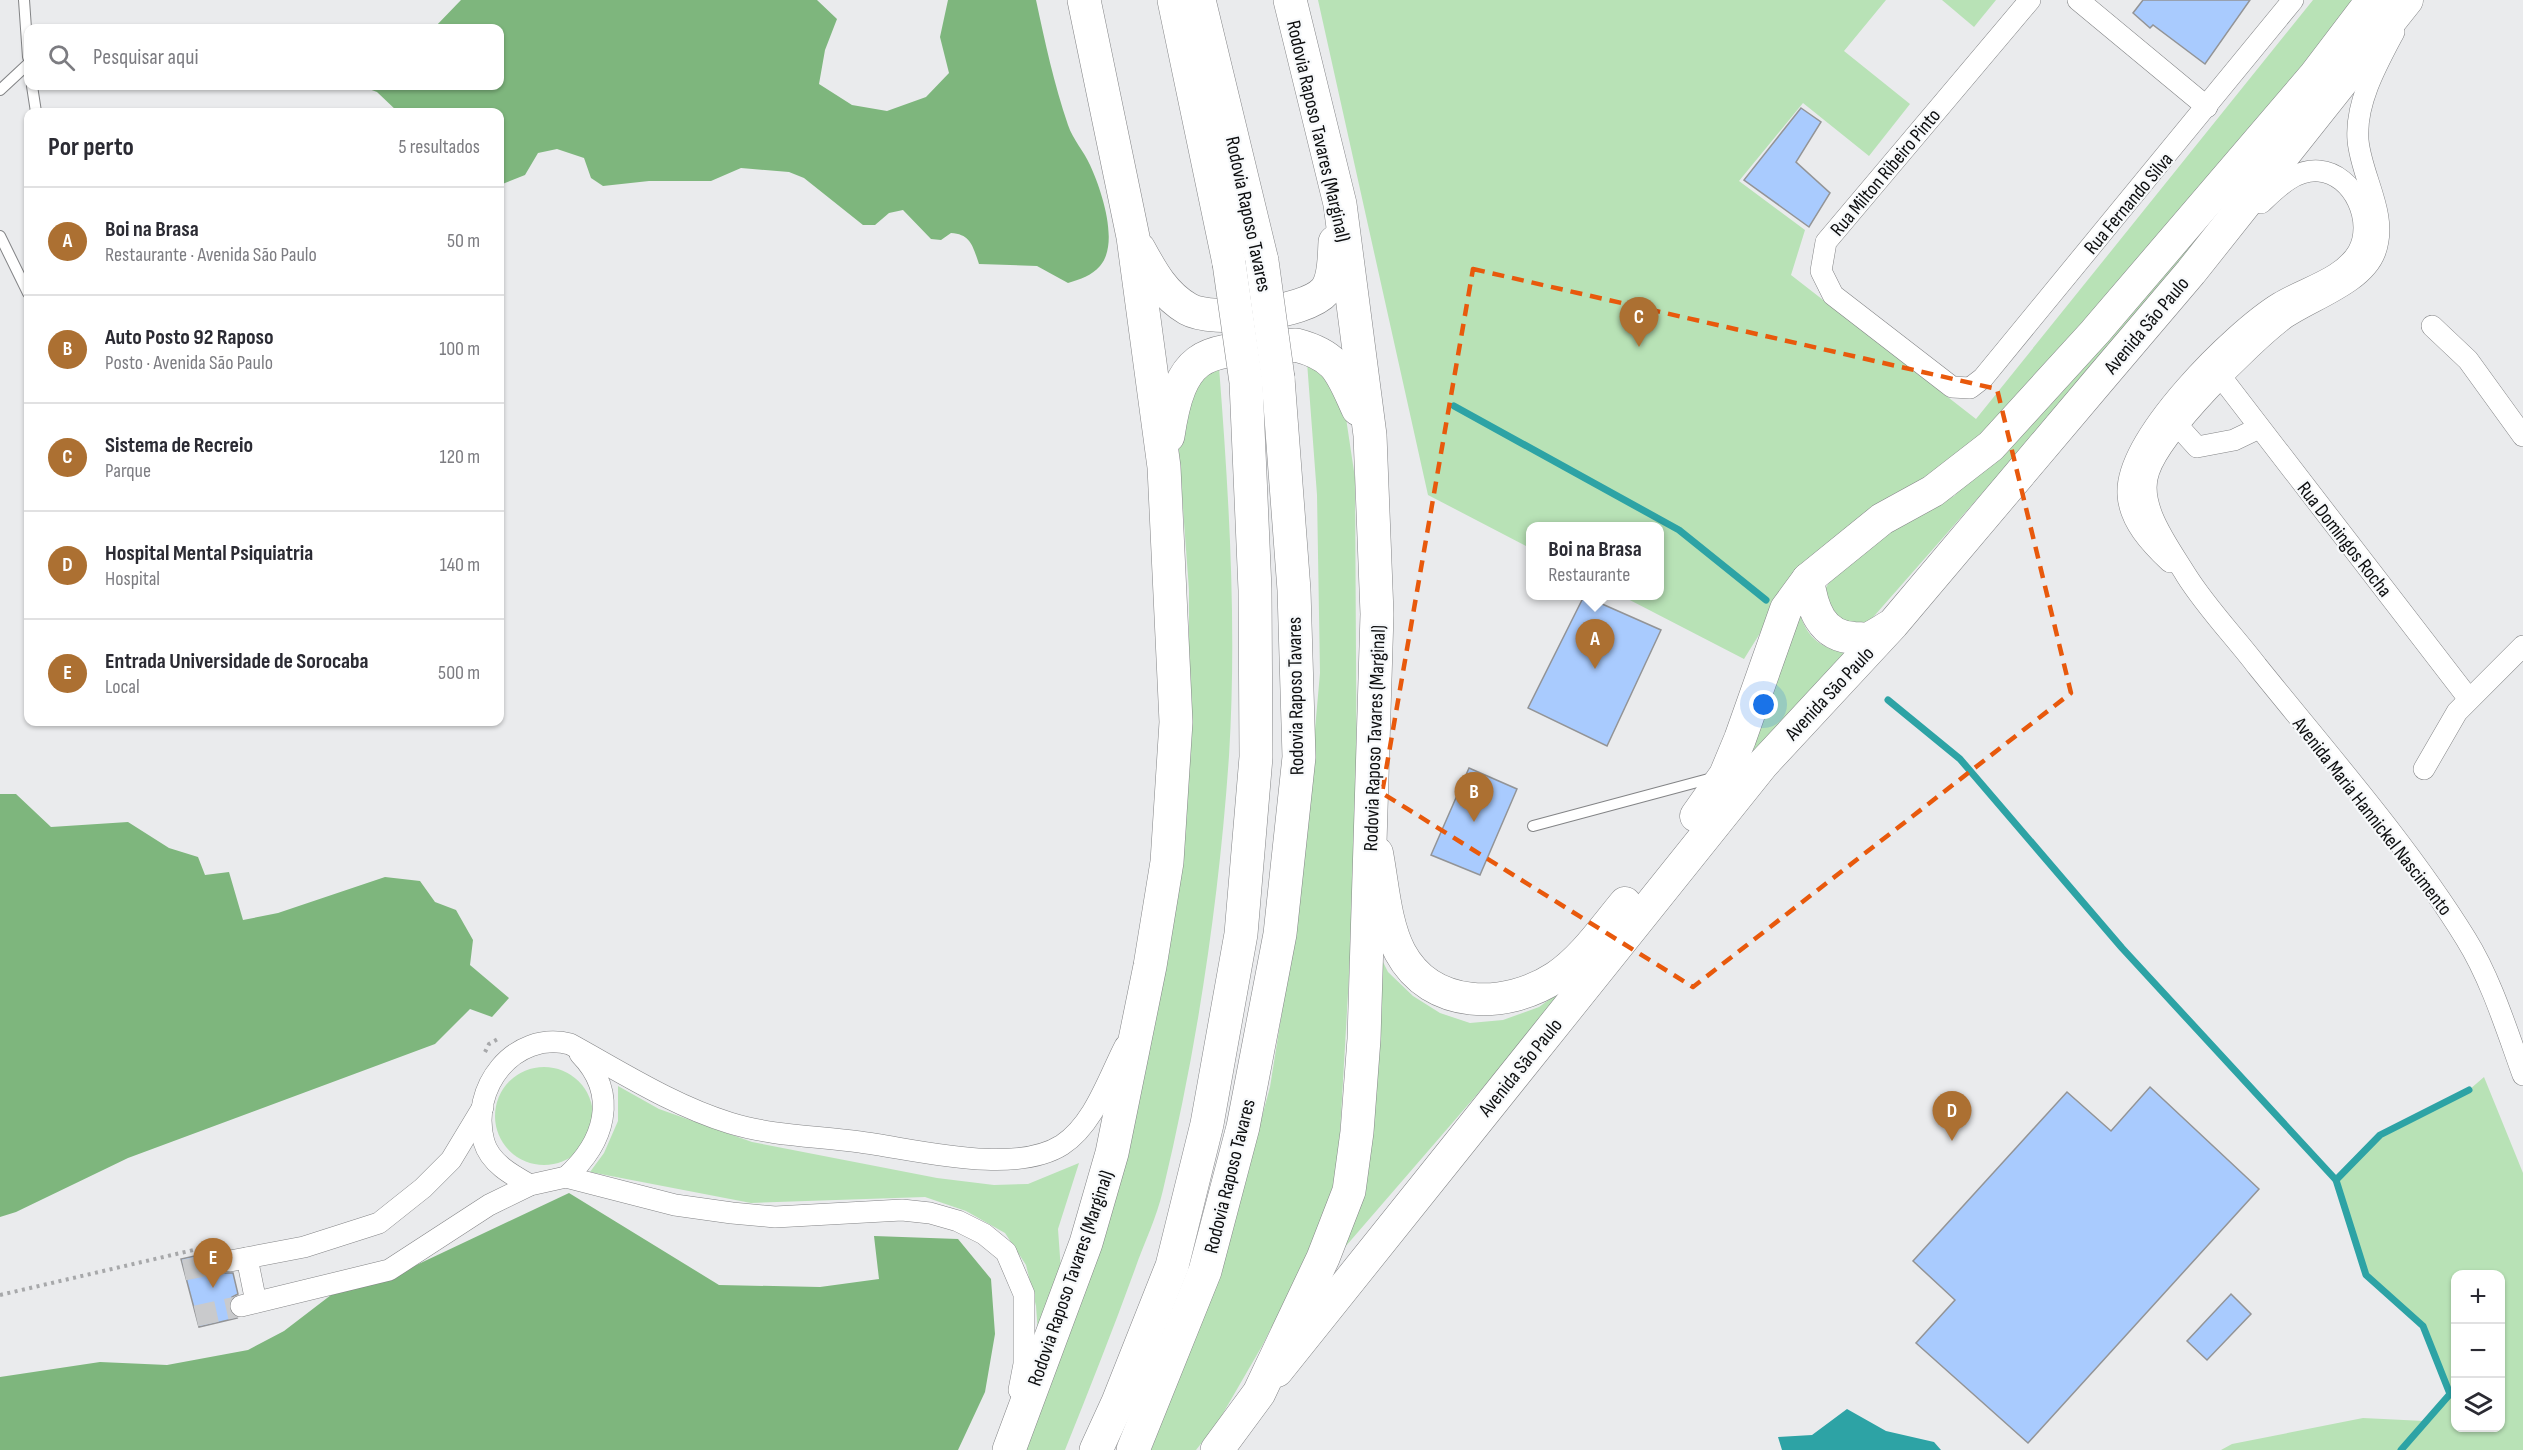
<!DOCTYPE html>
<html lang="pt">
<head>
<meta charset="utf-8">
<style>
	:root { --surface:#fff; --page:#f7f7f7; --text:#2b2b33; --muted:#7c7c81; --line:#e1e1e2; --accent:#ac7032 }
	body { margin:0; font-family:"Sofia Sans Condensed",sans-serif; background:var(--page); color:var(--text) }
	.controls { position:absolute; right:18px; bottom:18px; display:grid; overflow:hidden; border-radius:12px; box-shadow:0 2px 4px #0004 }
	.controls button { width:54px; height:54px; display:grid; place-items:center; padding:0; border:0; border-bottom:2px solid var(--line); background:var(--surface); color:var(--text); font:30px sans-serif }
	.you { position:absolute; left:1764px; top:705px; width:21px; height:21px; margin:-15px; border:4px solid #fff; border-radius:50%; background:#1a73e8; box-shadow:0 0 0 9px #1a73e833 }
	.badge { display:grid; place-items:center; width:39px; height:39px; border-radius:50%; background:var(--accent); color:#fff; font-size:20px; font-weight:700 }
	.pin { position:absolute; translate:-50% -50px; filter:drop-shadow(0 2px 3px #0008) }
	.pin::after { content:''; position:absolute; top:32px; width:21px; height:18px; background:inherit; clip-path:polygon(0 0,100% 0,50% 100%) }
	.popup { position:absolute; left:1526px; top:522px; width:138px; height:78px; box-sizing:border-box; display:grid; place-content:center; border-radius:12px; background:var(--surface); filter:drop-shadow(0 2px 4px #0005); font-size:20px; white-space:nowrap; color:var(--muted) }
	.popup b { font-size:22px; color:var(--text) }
	.popup::after { content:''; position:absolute; left:50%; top:100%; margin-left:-12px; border:12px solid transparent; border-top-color:var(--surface) }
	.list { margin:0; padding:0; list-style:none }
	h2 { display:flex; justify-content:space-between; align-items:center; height:78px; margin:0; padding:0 24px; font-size:26px }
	h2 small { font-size:20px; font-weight:400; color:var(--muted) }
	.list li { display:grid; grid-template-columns:39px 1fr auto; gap:18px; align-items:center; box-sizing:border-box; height:108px; padding:0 24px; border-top:2px solid var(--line) }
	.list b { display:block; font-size:22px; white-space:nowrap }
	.list p { margin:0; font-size:20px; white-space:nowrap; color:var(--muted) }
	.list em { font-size:20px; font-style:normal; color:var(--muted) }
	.icon { flex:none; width:33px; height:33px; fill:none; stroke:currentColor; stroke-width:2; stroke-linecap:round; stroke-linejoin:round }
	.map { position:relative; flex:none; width:2523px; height:1450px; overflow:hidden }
	.search { position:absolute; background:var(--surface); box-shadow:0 2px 4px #0004; left:24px; top:24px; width:480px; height:66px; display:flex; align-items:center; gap:15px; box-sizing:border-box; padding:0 21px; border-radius:12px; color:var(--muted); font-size:22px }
	.panel { position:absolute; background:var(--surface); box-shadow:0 2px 4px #0004; left:24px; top:108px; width:480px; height:618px; border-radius:12px }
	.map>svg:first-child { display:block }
	.green { fill:#b8e2b6; fill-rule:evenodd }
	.forest { fill:#7eb67d }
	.water { fill:#2da3a5 }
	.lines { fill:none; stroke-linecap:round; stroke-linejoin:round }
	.stream { stroke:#2da3a5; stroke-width:7 }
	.building { fill:#a9cbfe; stroke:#939496; stroke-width:1.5 }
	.minor-tunnel { stroke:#c9cacc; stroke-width:21; stroke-dasharray:21 10; stroke-linecap:butt }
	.service-casing { stroke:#838486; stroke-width:12 }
	.minor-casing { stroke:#838486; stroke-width:22 }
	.primary-casing { stroke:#838486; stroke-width:33 }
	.trunk-casing { stroke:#838486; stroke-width:34 }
	.motorway-casing { stroke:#838486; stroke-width:34 }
	.path { stroke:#a7a8aa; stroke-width:4; stroke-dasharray:3 4.5; stroke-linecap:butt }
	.service { stroke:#fff; stroke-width:10 }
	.minor { stroke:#fff; stroke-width:21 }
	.primary { stroke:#fff; stroke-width:32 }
	.trunk { stroke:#fff; stroke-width:33 }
	.motorway { stroke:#fff; stroke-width:33 }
	.motorway-bridge-casing { stroke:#838486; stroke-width:34; stroke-linecap:butt }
	.motorway-bridge { stroke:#fff; stroke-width:33 }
	.marked { fill:none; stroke:#e8590c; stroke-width:4.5; stroke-dasharray:12 8; stroke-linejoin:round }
	.labels { text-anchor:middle; stroke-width:4.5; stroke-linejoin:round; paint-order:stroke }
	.street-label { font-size:20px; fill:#0d0e0f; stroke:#f7f9fb }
</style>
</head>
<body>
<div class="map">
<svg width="2523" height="1450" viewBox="0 0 2523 1450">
	<rect width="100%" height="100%" fill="#eaebed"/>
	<g class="green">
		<path d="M1318,0H1886L1844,51L1910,104L1869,156L1803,103L1739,181L1805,230L1791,275L1976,419L2313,0H2358L2261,122L1977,443L1943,468L1890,496L1788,588L1744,659L1622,596H1660V526H1530V548L1428,495Z"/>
		<path d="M1942,0H1996L1974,27Z"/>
		<path d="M2398,0L2072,391L1868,623L1856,628L1832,620L1825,589L1836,572L1874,538L1954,496L2011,441Z"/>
		<path d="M1307,362L1323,369L1346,418L1355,478L1357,835L1338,1169L1317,1238L1262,1346L1218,1422L1196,1450H1151L1224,1257L1270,1087L1300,899L1320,673L1317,495Z"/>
		<path d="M1219,367C1229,496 1237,627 1229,756C1219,901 1197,1049 1163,1190C1157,1217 1144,1243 1135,1269C1113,1330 1089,1390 1065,1450H1020L1067,1331L1189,730V590L1179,454V410L1199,379Z"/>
		<path d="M1800,614C1809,644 1829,652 1859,653L1339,1254L1375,946L1388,972L1413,996L1440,1013L1470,1023L1503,1020L1539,1007L1573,982L1691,843Z"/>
		<circle cx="544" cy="1116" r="49"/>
		<path d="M2484,1077L2523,1173V1450H2221L2232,1444L2363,1418L2424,1421L2450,1394L2423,1326L2366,1275L2336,1180L2380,1135L2469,1090ZM2456,1274H2500V1428H2456Z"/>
		<path d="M618,1086L659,1109L752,1142L937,1178L994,1185L1028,1184L1079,1163L1058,1229L1062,1285L1038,1333L1036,1306L1026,1265L1005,1233L966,1211L925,1197L751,1203L590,1172L604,1153L618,1121Z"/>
	</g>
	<g class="forest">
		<path d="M461,0H817L837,19L825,50L819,84L852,105L887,111L926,97L949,73L940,37L948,0H1036C1045,42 1054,84 1068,125C1073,140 1084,151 1090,165C1101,189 1120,243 1100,266C1091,276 1081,279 1068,283L1037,266L979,264C973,247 971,234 951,233L941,240L931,239L903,210L889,213L875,225H863L804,178L789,172L741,168L711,181H649L603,186L591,178L584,158L557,149L538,153L525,175L500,185V112H398L377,92L361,86H500V28H434Z"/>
		<path d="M0,794H16L51,827L128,822L169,848L198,857L205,875L229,872L243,920L278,913L385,877L420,881L435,902L456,910L473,940L470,965L509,998L492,1017L470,1009L435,1044L128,1158L16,1212L0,1217Z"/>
		<path d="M569,1193L719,1285L820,1287L879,1279L874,1236L958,1239L991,1279L995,1334L985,1392L958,1450H0V1377L100,1362L167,1365L248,1350L284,1331L331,1295L391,1277Z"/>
	</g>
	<path class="water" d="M1847,1409L1886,1431L1934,1442L1941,1450H1782L1778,1437L1812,1435Z"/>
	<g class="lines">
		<g class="stream">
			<path d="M1454,406L1679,530L1766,600"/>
			<path d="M1888,700L1960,759L2122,948L2336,1180"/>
			<path d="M2401,1450L2450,1394L2423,1326L2366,1275L2336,1180L2380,1135L2469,1090"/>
		</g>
	</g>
	<g class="building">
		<path d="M2143,0H2250L2205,64L2153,25L2150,28L2133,13Z"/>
		<path d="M1801,108L1821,122L1796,162L1830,193L1809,227L1744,180Z"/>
		<path d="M1584,596L1661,630L1607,746L1528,708Z"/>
		<path d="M1469,768L1517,789L1480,875L1431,855Z"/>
		<path d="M2150,1087L2259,1189L2028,1443L1916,1343L1955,1300L1913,1261L2067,1092L2111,1131Z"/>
		<path d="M226,1249L218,1256L217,1263L225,1273H233L238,1294L232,1297L229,1308L237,1318L199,1327L181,1259Z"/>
		<path d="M2231,1294L2251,1314L2207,1360L2187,1341Z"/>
	</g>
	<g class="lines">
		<g class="minor-tunnel">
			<path d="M184,1270L230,1261"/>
			<path d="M196,1316L241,1306"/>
		</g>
		<g class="service-casing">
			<g id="service">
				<path d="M24,0L28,57"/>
				<path d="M32,86L36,112"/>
				<path d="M0,90L28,64"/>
				<path d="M0,236L28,293"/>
				<path d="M1533,826L1716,777"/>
			</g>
		</g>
		<g class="minor-casing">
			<g id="minor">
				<path d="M2030,0L1826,242L1821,271L1833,295L1952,387L1970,388L1983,378L2293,0"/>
				<path d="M2078,0L2207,107"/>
				<path d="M2394,32C2377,64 2355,103 2358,140C2361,177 2389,215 2375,252C2363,284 2311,300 2284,319C2250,345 2162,432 2149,471C2136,505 2169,547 2186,575C2206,607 2234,636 2257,666C2327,753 2408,845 2466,939C2491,979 2507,1031 2523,1075"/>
				<path d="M2432,326L2468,360L2523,436"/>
				<path d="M2219,368L2218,373L2469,699"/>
				<path d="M2169,416L2197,447L2234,440L2259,428"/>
				<path d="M2170,562C2151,544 2129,521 2128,494C2125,438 2233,331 2279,303C2305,287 2342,279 2358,252C2375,222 2354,174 2319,171C2295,169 2277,188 2261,203"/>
				<path d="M2424,769L2457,712L2523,646"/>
				<path d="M566,1177C604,1143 620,1095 580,1054"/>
				<path d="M530,1185C512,1175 490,1163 484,1142C469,1088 514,1030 570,1044C621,1072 674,1106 730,1123C772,1136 817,1136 860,1142C915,1149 1013,1176 1062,1145C1094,1124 1108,1079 1125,1046"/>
				<path d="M247,1258L256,1302"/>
				<path d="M230,1261L304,1247L379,1223L423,1188L451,1160L483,1107"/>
				<path d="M241,1306L389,1270L489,1205L530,1185L566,1177L675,1205L732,1213L775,1217L902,1210L930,1213L958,1221L984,1234L1006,1252L1024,1294V1364L1019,1390"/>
			</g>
		</g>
		<g class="primary-casing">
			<g id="primary">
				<path d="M1808,579C1812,608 1821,637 1855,638C1860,638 1865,639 1869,638C1876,635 1883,630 1890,626"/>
				<path d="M1696,816L1725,775L1740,739L1786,609L1808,579L1882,519L1933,491L1991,446L2095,332L2315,75L2372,0"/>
				<path d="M1377,853C1383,884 1385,923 1400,952C1431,1010 1506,1010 1556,977C1583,959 1604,928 1625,903"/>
				<path d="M1277,1371L1763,764L1893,624L2100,379L2191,272L2407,0"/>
			</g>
		</g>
		<g class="trunk-casing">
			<g id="trunk">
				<path d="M1139,249C1152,273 1164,295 1188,309C1213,323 1305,314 1325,291C1335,279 1334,257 1335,242"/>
				<path d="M1168,436C1182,339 1213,353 1296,345C1338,356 1341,372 1358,409"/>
				<path d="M1009,1450L1086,1243L1112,1153L1150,966L1167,862L1176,722L1164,467L1133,237L1084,0"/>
				<path d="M1217,1450L1259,1393L1323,1258L1349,1191L1357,1132L1364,1039L1377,614L1370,435L1340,204L1290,0"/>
			</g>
		</g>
		<g class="motorway-casing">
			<g id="motorway">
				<path d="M1174,0L1229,263"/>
				<path d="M1199,0L1262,261"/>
				<path d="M1096,1450L1118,1402L1172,1266L1207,1124L1241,934L1256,757L1255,590L1246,382"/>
				<path d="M1133,1450L1205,1271L1243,1127L1280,934L1299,757L1294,590L1278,378"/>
			</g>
		</g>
		<g class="path">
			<path d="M485,1052L489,1044L498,1039"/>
			<path d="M0,1295L215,1245"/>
		</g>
		<use href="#service" class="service"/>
		<use href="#minor" class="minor"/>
		<use href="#primary" class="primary"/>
		<use href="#trunk" class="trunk"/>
		<use href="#motorway" class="motorway"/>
		<g class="motorway-bridge-casing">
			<g id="motorway-bridge">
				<path d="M1262,261L1278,378"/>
				<path d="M1229,263L1246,382"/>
			</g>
		</g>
		<use href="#motorway-bridge" class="motorway-bridge"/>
	</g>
	<path class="marked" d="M1473,269L1997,389L2071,693L1693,987L1382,793Z"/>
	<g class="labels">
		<g class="street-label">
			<text transform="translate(1319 131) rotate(77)" y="7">Rodovia Raposo Tavares (Marginal)</text>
			<text transform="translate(1885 172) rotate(-50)" y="7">Rua Milton Ribeiro Pinto</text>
			<text transform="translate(2128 203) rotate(-50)" y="7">Rua Fernando Silva</text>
			<text transform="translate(1249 214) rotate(78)" y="7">Rodovia Raposo Tavares</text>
			<text transform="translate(2146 325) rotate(-50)" y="7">Avenida São Paulo</text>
			<text transform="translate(2345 539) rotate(52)" y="7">Rua Domingos Rocha</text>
			<text transform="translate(1829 693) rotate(-47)" y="7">Avenida São Paulo</text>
			<text transform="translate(1295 696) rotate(-91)" y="7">Rodovia Raposo Tavares</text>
			<text transform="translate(1374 738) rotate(-88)" y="7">Rodovia Raposo Tavares (Marginal)</text>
			<text transform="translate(2373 816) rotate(52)" y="7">Avenida Maria Hannickel Nascimento</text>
			<text transform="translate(1520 1067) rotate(-51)" y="7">Avenida São Paulo</text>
			<text transform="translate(1229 1176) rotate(-76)" y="7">Rodovia Raposo Tavares</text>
			<text transform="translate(1070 1278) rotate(-71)" y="7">Rodovia Raposo Tavares (Marginal)</text>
		</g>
	</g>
</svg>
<div class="controls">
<button>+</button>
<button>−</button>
<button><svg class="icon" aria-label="layers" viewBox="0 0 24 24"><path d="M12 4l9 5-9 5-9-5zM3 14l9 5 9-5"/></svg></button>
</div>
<div class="you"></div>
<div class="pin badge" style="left:1595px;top:669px">A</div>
<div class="popup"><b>Boi na Brasa</b>Restaurante</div>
<div class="pin badge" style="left:1474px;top:822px">B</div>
<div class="pin badge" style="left:1639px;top:347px">C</div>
<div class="pin badge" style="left:1952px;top:1141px">D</div>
<div class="pin badge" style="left:213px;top:1288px">E</div>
<div class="search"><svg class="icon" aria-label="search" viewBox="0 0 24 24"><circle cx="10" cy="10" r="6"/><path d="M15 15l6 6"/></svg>Pesquisar aqui</div>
<section class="panel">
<h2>Por perto<small>5 resultados</small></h2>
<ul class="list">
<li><span class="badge">A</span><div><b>Boi na Brasa</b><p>Restaurante · Avenida São Paulo</p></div><em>50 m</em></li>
<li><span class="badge">B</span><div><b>Auto Posto 92 Raposo</b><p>Posto · Avenida São Paulo</p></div><em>100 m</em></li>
<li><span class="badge">C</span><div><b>Sistema de Recreio</b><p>Parque</p></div><em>120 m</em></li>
<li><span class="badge">D</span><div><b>Hospital Mental Psiquiatria</b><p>Hospital</p></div><em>140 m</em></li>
<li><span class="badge">E</span><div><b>Entrada Universidade de Sorocaba</b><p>Local</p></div><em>500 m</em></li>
</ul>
</section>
</div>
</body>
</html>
